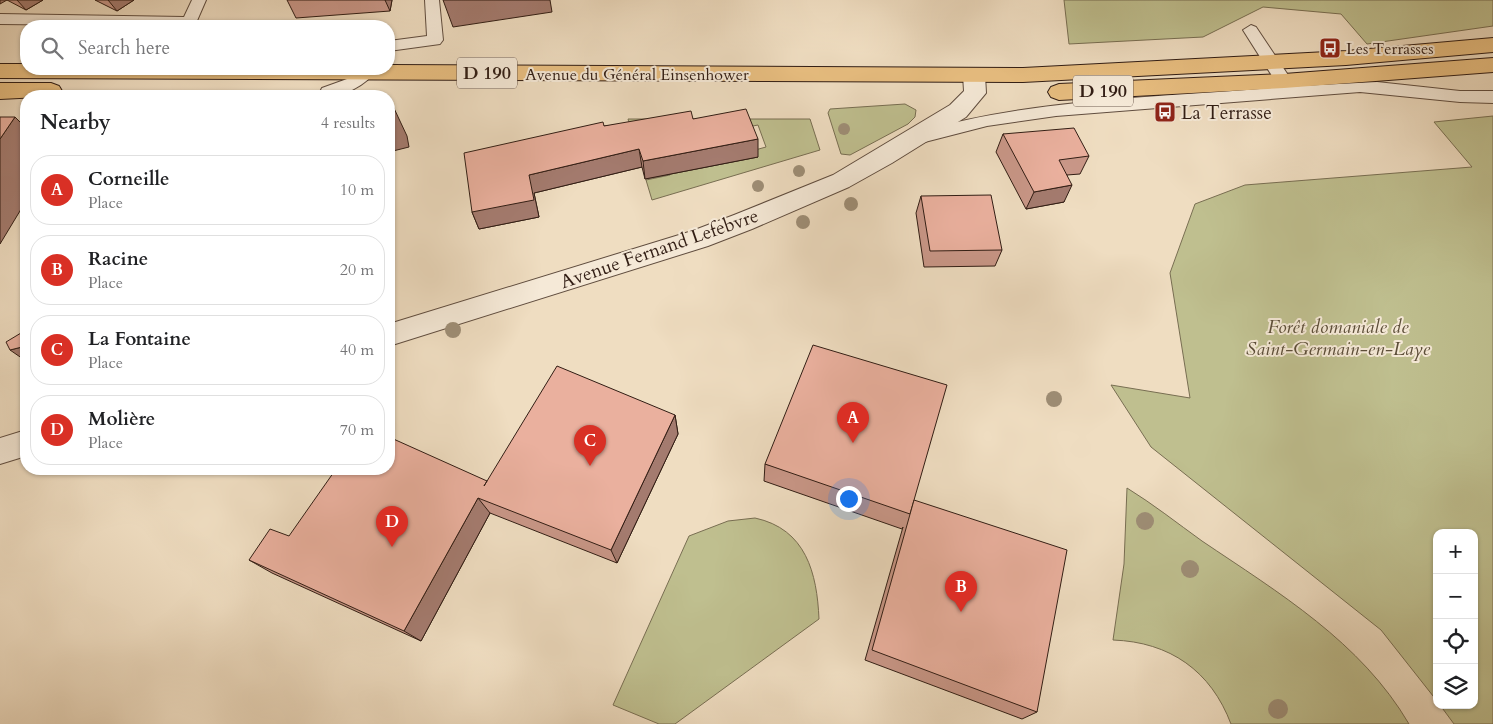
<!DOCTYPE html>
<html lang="en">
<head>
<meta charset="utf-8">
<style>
	:root { --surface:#fff; --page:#f2f2f2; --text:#202124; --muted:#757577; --line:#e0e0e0; --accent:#d93025 }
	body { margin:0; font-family:Cardo,serif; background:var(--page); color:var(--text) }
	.controls { position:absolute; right:15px; bottom:15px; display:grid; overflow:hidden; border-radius:10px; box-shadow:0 1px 4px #0004 }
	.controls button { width:45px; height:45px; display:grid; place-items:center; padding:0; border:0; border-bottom:1px solid var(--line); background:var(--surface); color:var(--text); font:25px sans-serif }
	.you { position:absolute; left:848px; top:498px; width:18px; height:18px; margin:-12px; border:4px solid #fff; border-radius:50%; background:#1a73e8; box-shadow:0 0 0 8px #1a73e833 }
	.badge { display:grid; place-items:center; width:32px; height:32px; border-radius:50%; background:var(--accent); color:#fff; font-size:16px; font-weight:700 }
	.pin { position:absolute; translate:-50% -41px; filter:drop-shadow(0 1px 2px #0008) }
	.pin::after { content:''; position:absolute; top:26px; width:18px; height:15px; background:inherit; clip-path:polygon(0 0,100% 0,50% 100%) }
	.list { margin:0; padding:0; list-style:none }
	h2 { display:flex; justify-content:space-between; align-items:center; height:65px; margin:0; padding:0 20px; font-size:21px }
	h2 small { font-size:16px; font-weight:400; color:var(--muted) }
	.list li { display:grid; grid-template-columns:32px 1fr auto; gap:15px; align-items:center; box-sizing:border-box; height:70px; margin:0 10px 10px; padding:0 10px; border:1px solid var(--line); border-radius:20px }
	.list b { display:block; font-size:19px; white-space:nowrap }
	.list p { margin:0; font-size:16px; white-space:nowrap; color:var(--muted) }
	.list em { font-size:16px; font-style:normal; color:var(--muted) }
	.icon { flex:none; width:28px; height:28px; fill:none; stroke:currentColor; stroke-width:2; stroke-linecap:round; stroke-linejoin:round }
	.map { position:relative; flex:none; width:1493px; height:724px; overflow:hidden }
	.search { position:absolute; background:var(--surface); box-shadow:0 1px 4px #0004; left:20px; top:20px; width:375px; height:55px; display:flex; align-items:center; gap:12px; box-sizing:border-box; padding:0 18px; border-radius:20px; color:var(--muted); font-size:19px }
	.panel { position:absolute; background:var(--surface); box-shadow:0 1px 4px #0004; left:20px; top:90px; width:375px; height:385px; border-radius:20px }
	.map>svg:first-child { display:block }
	.green { fill:#bfbf8f; stroke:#786e52; fill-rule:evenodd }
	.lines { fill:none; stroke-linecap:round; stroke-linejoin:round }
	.service-casing { stroke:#604d3f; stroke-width:2 }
	.tertiary-casing { stroke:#604d3f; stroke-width:2 }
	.primary-casing { stroke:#311d14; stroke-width:2 }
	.service { fill:#f5e9d7; fill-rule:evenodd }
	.tertiary { fill:#f5e9d7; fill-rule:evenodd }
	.primary { fill:#e8be80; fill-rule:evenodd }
	.tree { fill:#9e8e76 }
	.wall { fill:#c99788; stroke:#311d14 }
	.shaded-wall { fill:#a47b6f; stroke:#311d14 }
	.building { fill:#eab09e; stroke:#311d14 }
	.labels { text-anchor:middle; stroke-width:4; stroke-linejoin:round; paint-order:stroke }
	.far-poi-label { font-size:16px; fill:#311d14; stroke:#f5e9d7; text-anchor:start }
	.far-street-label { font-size:16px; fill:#311d14; stroke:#f5e9d7 }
	.shield { fill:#f5e9d7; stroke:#6c5a4e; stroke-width:1 }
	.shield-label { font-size:18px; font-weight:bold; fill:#311d14 }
	.poi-label { font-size:19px; fill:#311d14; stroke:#f5e9d7; text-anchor:start }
	.street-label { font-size:19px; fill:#311d14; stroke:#f5e9d7 }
	.park-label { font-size:19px; font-style:italic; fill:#5c4e39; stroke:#f5e9d7 }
</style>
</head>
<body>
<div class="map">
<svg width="1493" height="724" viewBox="0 0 1493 724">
	<rect width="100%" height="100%" fill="#efddc1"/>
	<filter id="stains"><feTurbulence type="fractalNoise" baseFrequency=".004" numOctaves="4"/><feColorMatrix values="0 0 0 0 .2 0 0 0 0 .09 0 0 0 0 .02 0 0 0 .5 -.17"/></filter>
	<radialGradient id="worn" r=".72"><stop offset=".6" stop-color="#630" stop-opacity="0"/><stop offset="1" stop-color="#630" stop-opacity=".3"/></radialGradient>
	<g class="green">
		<path d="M1064,0H1493V26L1367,44L1341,14L1263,7L1203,37L1069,44Z"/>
		<path d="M905,104L916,110L915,117L908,124L850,155L841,154L828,113L830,109Z"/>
		<path d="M1493,116V724H1454L1440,705H1474V533H1437V701L1381,630L1151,447L1111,385L1190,398L1170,273L1195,204L1245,185L1472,167L1434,122Z"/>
		<path d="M628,119H810L820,150L652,200L646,180L670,175L664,158L634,140ZM758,125L766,147L755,150L706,135Z"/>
		<path d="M1127,488C1153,504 1177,523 1202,541C1279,593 1361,642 1409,724H1231C1211,671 1170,642 1113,640L1124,564Z"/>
		<path d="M755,518C806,529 817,573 819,619L675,724H659L613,705L689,536L728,521Z"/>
	</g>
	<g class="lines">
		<g class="service-casing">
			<g id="service">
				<path d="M192,0H206L196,23L186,26L0,24V14L184,17Z"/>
				<path d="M425,0H439L443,40L440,44L389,51V41L427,36Z"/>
				<path d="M1251,25L1256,27L1292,81L1290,85L1282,87L1377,82L1460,91H1493V103L1460,102L1360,92L1056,116L987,126L917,144L911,142L909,138L911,134C1024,100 1143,98 1260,89L1261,83L1274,79L1243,30Z"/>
				<path d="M359,69H377C366,86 342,98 322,96L320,92L322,88L347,79Z"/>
			</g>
		</g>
		<g class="tertiary-casing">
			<g id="tertiary">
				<path d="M974,68L982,70L985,75L986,93L966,117L892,163L849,187L752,229L708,246L389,346V324L692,231L734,215L833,175L950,105L964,91L963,75L966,70Z"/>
				<path d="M26,430V456L0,464V438Z"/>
			</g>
		</g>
		<g class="primary-casing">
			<g id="primary">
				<path d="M1493,38V52L1346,65L1023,82L0,78V64H26V69H389V65L1023,68L1346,51Z"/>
				<path d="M1493,58V72L1284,88L1059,100L1051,97L1048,92L1051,87L1059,84L1284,74Z"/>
				<path d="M0,83H51L59,86L62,91L59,96L0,99Z"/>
			</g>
		</g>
		<use href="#service" class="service"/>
		<use href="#tertiary" class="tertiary"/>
		<use href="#primary" class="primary"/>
	</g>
	<g class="tree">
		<circle cx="844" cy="129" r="6"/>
		<circle cx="799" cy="171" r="6"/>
		<circle cx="758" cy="186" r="6"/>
		<circle cx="851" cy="204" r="7"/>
		<circle cx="803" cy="222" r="7"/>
		<circle cx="453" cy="330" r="8"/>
		<circle cx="1054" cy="399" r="8"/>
		<circle cx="1145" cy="521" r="9"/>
		<circle cx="1190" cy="569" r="9"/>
		<circle cx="1278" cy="709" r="10"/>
	</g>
	<g class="wall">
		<path d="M7,0H43L26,10Z"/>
		<path d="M95,0H134L117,11Z"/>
		<path d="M287,0H392L390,11L296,18Z"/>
		<path d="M693,119L758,157L645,179L642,167L534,193L539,217L479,229L472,212L604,126Z"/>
		<path d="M1003,134L1089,156L1080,174L1067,175L1064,202L1026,209L996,152Z"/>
		<path d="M921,196L1002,250L995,266L924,267L916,213Z"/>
		<path d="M675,415L678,434L617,563L490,513L421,641L272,573L249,560L487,481Z"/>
		<path d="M765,464L913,502L1037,712L1022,719L865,660L903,527L902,529L764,481Z"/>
	</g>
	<g class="shaded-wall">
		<path d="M0,0H7L0,4Z"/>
		<path d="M17,0H43L26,10Z"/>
		<path d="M108,0H134L117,11Z"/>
		<path d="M385,0H392L390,11Z"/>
		<path d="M443,0H550L552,12L453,27Z"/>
		<path d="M392,104L407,136L409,147L389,152V117Z"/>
		<path d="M15,117L26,128V201L0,244V139Z"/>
		<path d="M758,139V157L645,179L643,161Z"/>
		<path d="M639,149L642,167L534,193L539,217L479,229L472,212L529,175Z"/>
		<path d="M1072,185L1064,202L1026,209L1034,192Z"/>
		<path d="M26,346V361L10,350Z"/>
		<path d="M675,415L678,434L617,563L611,550Z"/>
		<path d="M478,498L490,513L421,641L404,631Z"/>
	</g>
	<g class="building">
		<path d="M389,104H392L393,116L389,117Z"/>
		<path d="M746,109L758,139L643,161L639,149L529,175L534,200L472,212L464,153L603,122L604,126L691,111L693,119Z"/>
		<path d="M0,117H15L0,139Z"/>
		<path d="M1074,128L1089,156L1059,160L1072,185L1034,192L1003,134Z"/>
		<path d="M991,195L1002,250L930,251L921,196Z"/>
		<path d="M26,330V346L10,350L6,342Z"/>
		<path d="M813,345L947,385L910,514L765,464Z"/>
		<path d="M557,366L675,415L611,550L478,498L404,631L249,560L270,529L289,536L336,469H389V437L487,481L484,486Z"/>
		<path d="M914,500L1067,550L1037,712L872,650Z"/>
	</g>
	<defs>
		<g id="bus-square" transform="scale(1.125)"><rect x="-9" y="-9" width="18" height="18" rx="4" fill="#8f2418" stroke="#f5e9d7"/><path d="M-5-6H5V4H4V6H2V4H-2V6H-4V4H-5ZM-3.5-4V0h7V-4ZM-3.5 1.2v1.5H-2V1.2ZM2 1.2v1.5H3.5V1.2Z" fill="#fff"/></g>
	</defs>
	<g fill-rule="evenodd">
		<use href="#bus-square" x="1330" y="48"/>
		<use href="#bus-square" x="1165" y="112"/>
	</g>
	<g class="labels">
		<g class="far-poi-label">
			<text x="1346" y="54">Les Terrasses</text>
		</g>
		<g class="far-street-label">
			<text x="637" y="80">Avenue du Général Einsenhower</text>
		</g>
		<g class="shield">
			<rect x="457" y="57.5" width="60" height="31" rx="4"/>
			<rect x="1073" y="75.5" width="60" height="31" rx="4"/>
		</g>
		<g class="shield-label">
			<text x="487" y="79">D 190</text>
			<text x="1103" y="97">D 190</text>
		</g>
		<g class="poi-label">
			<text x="1181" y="119">La Terrasse</text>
		</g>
		<g class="street-label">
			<text transform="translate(659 248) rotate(-19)" y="7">Avenue Fernand Lefebvre</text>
		</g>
		<g class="park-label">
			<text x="1338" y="333">Forêt domaniale de<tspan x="1338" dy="22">Saint-Germain-en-Laye</tspan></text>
		</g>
	</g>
	<rect width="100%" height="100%" filter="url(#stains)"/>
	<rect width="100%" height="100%" fill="url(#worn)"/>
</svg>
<div class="controls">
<button>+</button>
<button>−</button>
<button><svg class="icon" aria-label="locate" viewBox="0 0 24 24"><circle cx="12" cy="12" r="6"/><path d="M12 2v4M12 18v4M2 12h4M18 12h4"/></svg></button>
<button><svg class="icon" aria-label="layers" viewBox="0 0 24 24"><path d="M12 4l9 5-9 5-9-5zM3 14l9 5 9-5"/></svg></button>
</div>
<div class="you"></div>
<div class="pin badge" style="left:853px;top:443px">A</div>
<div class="pin badge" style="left:961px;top:612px">B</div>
<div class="pin badge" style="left:590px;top:466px">C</div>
<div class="pin badge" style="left:392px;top:547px">D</div>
<div class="search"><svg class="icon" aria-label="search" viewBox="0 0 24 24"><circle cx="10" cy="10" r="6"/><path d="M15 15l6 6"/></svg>Search here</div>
<section class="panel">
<h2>Nearby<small>4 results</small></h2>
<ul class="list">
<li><span class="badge">A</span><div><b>Corneille</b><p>Place</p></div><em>10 m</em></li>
<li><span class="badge">B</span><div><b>Racine</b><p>Place</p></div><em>20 m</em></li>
<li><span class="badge">C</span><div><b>La Fontaine</b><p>Place</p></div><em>40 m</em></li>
<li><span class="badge">D</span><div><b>Molière</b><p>Place</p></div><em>70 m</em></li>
</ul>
</section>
</div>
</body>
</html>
